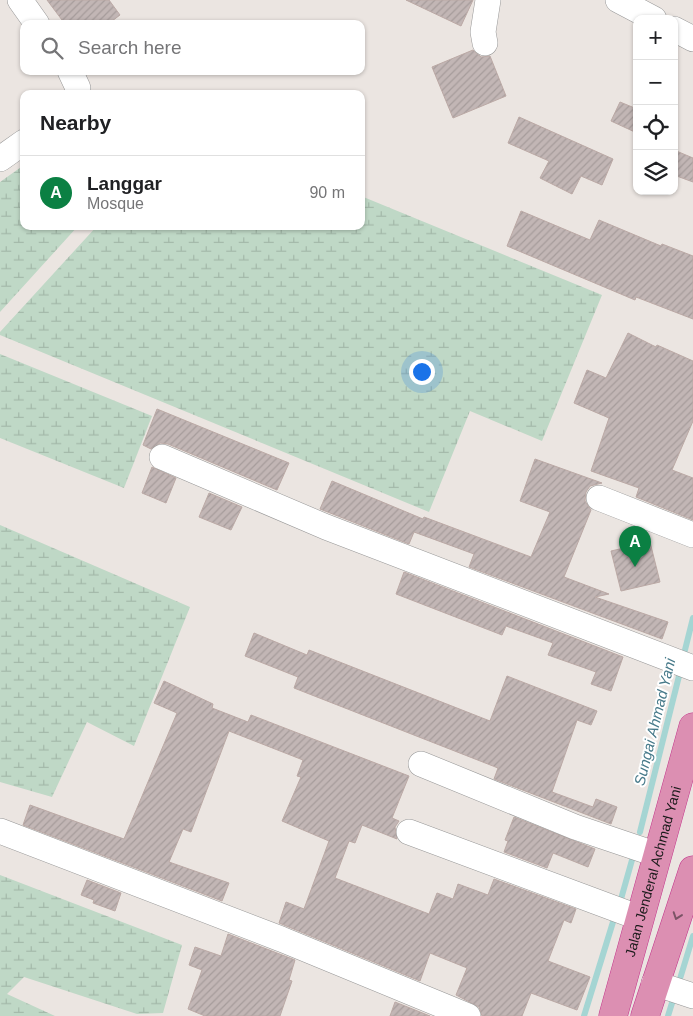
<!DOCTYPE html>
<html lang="en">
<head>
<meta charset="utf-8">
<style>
	:root { --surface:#fff; --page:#f2f2f2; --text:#202124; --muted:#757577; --line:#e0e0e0; --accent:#0b8043 }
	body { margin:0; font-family:Helvetica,sans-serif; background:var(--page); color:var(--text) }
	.controls { position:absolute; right:15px; top:15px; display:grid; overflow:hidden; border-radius:10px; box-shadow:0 1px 4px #0004 }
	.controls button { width:45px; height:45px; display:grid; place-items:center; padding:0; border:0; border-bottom:1px solid var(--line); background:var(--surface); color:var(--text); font:25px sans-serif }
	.you { position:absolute; left:421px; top:371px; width:18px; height:18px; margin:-12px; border:4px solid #fff; border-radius:50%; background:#1a73e8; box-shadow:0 0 0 8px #1a73e833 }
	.badge { display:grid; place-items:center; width:32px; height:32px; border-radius:50%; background:var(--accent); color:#fff; font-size:16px; font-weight:700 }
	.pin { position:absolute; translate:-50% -41px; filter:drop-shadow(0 1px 2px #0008) }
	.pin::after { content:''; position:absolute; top:26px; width:18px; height:15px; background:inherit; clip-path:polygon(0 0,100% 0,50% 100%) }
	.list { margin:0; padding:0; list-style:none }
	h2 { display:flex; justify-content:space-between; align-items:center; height:65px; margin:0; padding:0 20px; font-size:21px }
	h2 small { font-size:16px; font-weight:400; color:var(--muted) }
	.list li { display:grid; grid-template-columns:32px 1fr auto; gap:15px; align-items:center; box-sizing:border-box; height:75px; padding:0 20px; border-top:1px solid var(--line) }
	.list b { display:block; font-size:19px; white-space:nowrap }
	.list p { margin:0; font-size:16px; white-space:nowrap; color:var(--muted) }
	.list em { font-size:16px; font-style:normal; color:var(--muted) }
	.icon { flex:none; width:28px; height:28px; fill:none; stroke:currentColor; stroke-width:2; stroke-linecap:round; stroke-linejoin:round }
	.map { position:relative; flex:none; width:693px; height:1016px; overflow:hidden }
	.search { position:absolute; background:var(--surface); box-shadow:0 1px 4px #0004; left:20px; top:20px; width:345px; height:55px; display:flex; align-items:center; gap:12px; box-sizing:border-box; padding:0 18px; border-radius:10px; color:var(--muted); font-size:19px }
	.panel { position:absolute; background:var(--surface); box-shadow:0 1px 4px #0004; left:20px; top:90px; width:345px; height:140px; border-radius:10px }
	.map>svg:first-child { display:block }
	.wetland { fill:url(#wetland-marsh) }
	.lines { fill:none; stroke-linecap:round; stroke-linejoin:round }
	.stream { stroke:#a5d5d3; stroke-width:6 }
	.building { fill:url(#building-hatch); stroke:#bba9a5 }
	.minor-casing { stroke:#979797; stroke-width:26 }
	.highway-casing { stroke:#c3348b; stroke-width:29 }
	.minor { stroke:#fff; stroke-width:25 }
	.highway { stroke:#dc8fb2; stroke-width:28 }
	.oneway { stroke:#7b5466 }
	.labels { text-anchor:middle; stroke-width:4; stroke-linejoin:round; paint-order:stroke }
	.street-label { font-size:14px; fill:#1a1a1a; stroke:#fff }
	.water-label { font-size:15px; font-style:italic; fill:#477a8a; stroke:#fff }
</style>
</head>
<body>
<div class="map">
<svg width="693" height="1016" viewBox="0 0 693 1016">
	<defs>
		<pattern id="wetland-marsh" width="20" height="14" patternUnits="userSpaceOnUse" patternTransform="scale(1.25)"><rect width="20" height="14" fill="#bfd8c6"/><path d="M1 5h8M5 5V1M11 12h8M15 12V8" fill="none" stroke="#a4b9aa"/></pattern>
		<pattern id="building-hatch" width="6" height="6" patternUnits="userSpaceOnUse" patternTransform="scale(1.25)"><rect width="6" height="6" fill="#c2b6b5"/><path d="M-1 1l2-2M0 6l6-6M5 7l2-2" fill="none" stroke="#a69c9b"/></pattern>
	</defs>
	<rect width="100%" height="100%" fill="#ebe5e1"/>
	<g class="wetland">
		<path d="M24,165V226H78L0,312V182Z"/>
		<path d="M361,196L602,295L542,441L470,411L429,512L0,335V332L97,226H361Z"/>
		<path d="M0,354L152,416L124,488L0,438Z"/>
		<path d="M0,525L190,607L134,746L87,722L52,797L0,782Z"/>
		<path d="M0,875L182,945L163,1013L137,1014L24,977L7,994L55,1016H0Z"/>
	</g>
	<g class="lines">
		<g class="stream">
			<path d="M683,658L693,618"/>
			<path d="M640,832L681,668"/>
			<path d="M621,899L632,860"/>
			<path d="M679,982L693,936"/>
			<path d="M584,1016L613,922"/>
			<path d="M668,1016L672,1003"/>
		</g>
	</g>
	<g class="building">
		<path d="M47,0H109L120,15L108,24H65Z"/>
		<path d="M406,0H473L461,26Z"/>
		<path d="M473,50L481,57L490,56L506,96L453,118L432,67Z"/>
		<path d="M620,102L637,109V133L611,121Z"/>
		<path d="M519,117L613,159L602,185L581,176L572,194L540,178L549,161L508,143Z"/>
		<path d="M674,150L693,158V182L674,175Z"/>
		<path d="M521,211L590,240L599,220L661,246L662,244L693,256V319L636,297L635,300L507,246Z"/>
		<path d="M628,333L656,347L657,345L693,361V421L672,470L693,478V520L636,497L639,488L591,471L609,418L574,403L587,370L606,378Z"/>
		<path d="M157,409L289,463L277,490L168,444L160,443L151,449L143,445Z"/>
		<path d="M535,459L602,483L590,486L586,492L585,501L591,510L564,577L609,594L595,597L668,622L662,639L469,567L474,554L414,532L409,544L320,509L332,481L423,519L424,517L531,557L550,512L520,501Z"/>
		<path d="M152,467L176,478L166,503L142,493Z"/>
		<path d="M209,493L242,507L231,530L199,517Z"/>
		<path d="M650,542L660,582L621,591L611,551Z"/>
		<path d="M404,572L623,657L611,691L591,684L596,672L548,655L553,643L506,626L502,635L396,594Z"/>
		<path d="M254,633L307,655L309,650L490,721L507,676L597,711L591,725L577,720L552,792L593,807L596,799L617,807L611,824L494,779L498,768L294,688L298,677L245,656Z"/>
		<path d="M164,681L213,704L212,708L248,722L251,715L409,776L392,818L399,821L395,827L397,839L362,825L355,843L349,841L335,878L429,914L437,893L453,899L458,884L488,895L494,879L576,909L571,923L564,920L548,961L590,977L577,1010L531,993L522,1016H482L479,1007L456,995L467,968L430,953L420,981L279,923L286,902L304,909L329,841L282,821L301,777L297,776L303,760L229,731L191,832L183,829L169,862L229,883L222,901L23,825L30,805L124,839L177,713L154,703Z"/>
		<path d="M514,817L595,849L588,867L553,853L547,868L504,852L508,841L505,840Z"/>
		<path d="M87,880L121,893L115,911L93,903L94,900L81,895Z"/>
		<path d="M228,934L295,960L289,980L292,981L280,1016H205L188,1009L202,970L189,965L195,947L221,956Z"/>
		<path d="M395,1002L430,1016H390Z"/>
	</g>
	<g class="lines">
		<g class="minor-casing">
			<g id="minor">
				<path d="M20,0L37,24"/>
				<path d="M618,0L654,19"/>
				<path d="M674,29L693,39"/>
				<path d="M485,43L483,32L488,0"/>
				<path d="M70,71L78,88L77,94"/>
				<path d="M0,159L24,142"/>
				<path d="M162,457L326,527L693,668"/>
				<path d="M599,498L693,535"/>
				<path d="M421,764L575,827L658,855"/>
				<path d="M0,831L281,939L468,1016"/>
				<path d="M409,832L640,918"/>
				<path d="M654,983L693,996"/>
			</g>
		</g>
		<g class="highway-casing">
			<g id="highway">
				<path id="s1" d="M613,1016L693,727"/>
				<path d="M645,1016L693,870"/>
			</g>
		</g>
		<use href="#minor" class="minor"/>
		<use href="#highway" class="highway"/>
	</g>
	<defs><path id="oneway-chevron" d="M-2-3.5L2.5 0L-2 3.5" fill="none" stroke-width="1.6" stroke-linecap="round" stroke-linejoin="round" transform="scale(1.25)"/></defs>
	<use class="oneway" href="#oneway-chevron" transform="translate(677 916) rotate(109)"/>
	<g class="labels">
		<g class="street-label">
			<text dy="5" stroke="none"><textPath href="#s1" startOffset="150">Jalan Jenderal Achmad Yani</textPath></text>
		</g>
		<g class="water-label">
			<text transform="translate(655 722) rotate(-76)" y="5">Sungai Ahmad Yani</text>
		</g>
	</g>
</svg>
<div class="controls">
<button>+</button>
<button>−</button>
<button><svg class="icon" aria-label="locate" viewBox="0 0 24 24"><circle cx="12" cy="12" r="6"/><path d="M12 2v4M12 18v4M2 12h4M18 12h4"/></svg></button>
<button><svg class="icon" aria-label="layers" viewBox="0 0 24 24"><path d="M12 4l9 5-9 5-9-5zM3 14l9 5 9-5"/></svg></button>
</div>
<div class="you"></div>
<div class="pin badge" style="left:635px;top:567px">A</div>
<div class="search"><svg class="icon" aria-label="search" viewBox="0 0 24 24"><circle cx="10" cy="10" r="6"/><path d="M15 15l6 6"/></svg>Search here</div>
<section class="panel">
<h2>Nearby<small></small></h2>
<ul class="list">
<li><span class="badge">A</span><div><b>Langgar</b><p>Mosque</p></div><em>90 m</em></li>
</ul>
</section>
</div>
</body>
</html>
